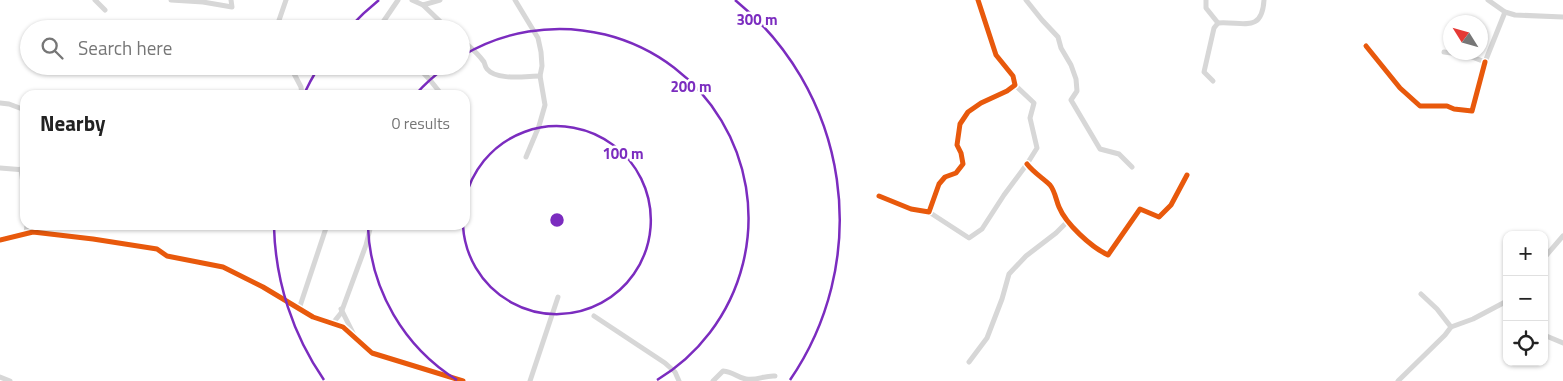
<!DOCTYPE html>
<html lang="en">
<head>
<meta charset="utf-8">
<style>
	:root { --surface:#fff; --page:#f2f2f2; --text:#222; --muted:#767676; --line:#e0e0e0 }
	body { margin:0; font-family:"Titillium Web",sans-serif; background:var(--page); color:var(--text) }
	.controls { position:absolute; right:15px; bottom:15px; display:grid; overflow:hidden; border-radius:10px; box-shadow:0 1px 4px #0004 }
	.controls button { width:45px; height:45px; display:grid; place-items:center; padding:0; border:0; border-bottom:1px solid var(--line); background:var(--surface); color:var(--text); font:25px sans-serif }
	.compass { position:absolute; left:1443px; top:15px; width:45px; height:45px; border-radius:50%; background:var(--surface); box-shadow:0 1px 4px #0004; rotate:307deg }
	.list { margin:0; padding:0; list-style:none }
	h2 { display:flex; justify-content:space-between; align-items:center; height:65px; margin:0; padding:0 20px; font-size:21px }
	h2 small { font-size:16px; font-weight:400; color:var(--muted) }
	.icon { flex:none; width:28px; height:28px; fill:none; stroke:currentColor; stroke-width:2; stroke-linecap:round; stroke-linejoin:round }
	.map { position:relative; flex:none; width:1563px; height:381px; overflow:hidden }
	.search { position:absolute; background:var(--surface); box-shadow:0 1px 4px #0004; left:20px; top:20px; width:450px; height:55px; display:flex; align-items:center; gap:12px; box-sizing:border-box; padding:0 18px; border-radius:28px; color:var(--muted); font-size:19px }
	.panel { position:absolute; background:var(--surface); box-shadow:0 1px 4px #0004; left:20px; top:90px; width:450px; height:140px; border-radius:15px }
	.map>svg:first-child { display:block }
	.lines { fill:none; stroke-linecap:round; stroke-linejoin:round }
	.minor { stroke:#d7d7d7; stroke-width:5 }
	.cycleway-casing { stroke:#fff; stroke-width:8 }
	.cycleway { stroke:#e8590c; stroke-width:5 }
	.ring { fill:none; stroke:#7b2cbf; stroke-width:2.5 }
	.centre { fill:#7b2cbf; stroke:#fff; stroke-width:2.5 }
	.ring-label { font-size:15px; text-anchor:middle; font-weight:bold; fill:#7b2cbf; stroke:#fff; stroke-width:5; stroke-linejoin:round; paint-order:stroke }
</style>
</head>
<body>
<div class="map">
<svg width="1563" height="381" viewBox="0 0 1563 381">
	<rect width="100%" height="100%" fill="#fff"/>
	<g class="lines">
		<g class="minor">
			<path d="M95,0L105,10"/>
			<path d="M171,0L203,2L232,7L231,0"/>
			<path d="M412,0L423,5L440,0"/>
			<path d="M515,0L538,38L541,52L542,66L540,76L545,105L539,126L526,157"/>
			<path d="M1026,0L1042,20L1058,37L1061,48L1071,65L1076,79L1077,91L1071,100L1100,149L1119,154L1132,167"/>
			<path d="M1206,0V8L1218,23C1242,21 1262,34 1264,0"/>
			<path d="M1488,0L1505,12L1515,15L1563,17"/>
			<path d="M423,5L448,29"/>
			<path d="M276,29L286,0"/>
			<path d="M380,29L381,25L398,0"/>
			<path d="M461,39C469,46 478,53 484,62C485,64 485,67 487,69C497,81 526,76 540,76"/>
			<path d="M1366,46L1400,88L1420,106H1447L1454,109L1472,111L1485,62"/>
			<path d="M1444,52L1467,55L1485,62L1505,12"/>
			<path d="M290,66L301,87L302,95"/>
			<path d="M417,66L430,80L442,95"/>
			<path d="M1213,81L1204,72L1214,28L1218,23"/>
			<path d="M266,95H293"/>
			<path d="M0,103L9,104L25,110"/>
			<path d="M1027,164C1034,173 1043,178 1050,185C1055,191 1056,200 1059,207C1066,224 1091,247 1108,255L1140,209L1159,217L1171,205L1187,175"/>
			<path d="M0,168L25,170"/>
			<path d="M21,169L25,198"/>
			<path d="M879,196L911,209L929,212L939,184L945,177L956,173L963,164L961,153L957,145L960,124L968,112L981,103L1007,91L1015,85L1013,76L996,55L978,0"/>
			<path d="M929,212L969,238L982,229L1004,195L1027,164L1037,148L1030,118L1034,103L1015,85"/>
			<path d="M26,234L27,225"/>
			<path d="M0,240L33,232L93,239L157,249L167,256L223,267L263,287L313,317L343,327L372,353L463,381"/>
			<path d="M1544,258L1563,236"/>
			<path d="M299,309L327,225"/>
			<path d="M341,309L354,335"/>
			<path d="M594,316L665,363L675,372L679,381"/>
			<path d="M333,323L341,313L366,245L371,225"/>
			<path d="M1451,327L1473,319L1507,301"/>
			<path d="M1544,335L1563,343"/>
			<path d="M969,362L987,338L1002,299L1009,274L1026,256L1056,233L1067,222"/>
			<path d="M0,377L10,381"/>
			<path d="M530,381L558,297"/>
			<path d="M713,381L723,371C734,372 738,378 746,379C757,381 765,375 775,376"/>
			<path d="M1398,381L1445,335L1451,327L1437,309L1421,294"/>
		</g>
		<g class="cycleway-casing">
			<g id="cycleway">
				<path d="M1366,46L1400,88L1420,106H1447L1454,109L1472,111L1485,62"/>
				<path d="M1027,164C1034,173 1043,178 1050,185C1055,191 1056,200 1059,207C1066,224 1091,247 1108,255L1140,209L1159,217L1171,205L1187,175"/>
				<path d="M879,196L911,209L929,212L939,184L945,177L956,173L963,164L961,153L957,145L960,124L968,112L981,103L1007,91L1015,85L1013,76L996,55L978,0"/>
				<path d="M0,240L33,232L93,239L157,249L167,256L223,267L263,287L313,317L343,327L372,353L463,381"/>
			</g>
		</g>
		<use href="#cycleway" class="cycleway"/>
	</g>
	<g class="ring">
		<path d="M465 200A94 94 0 1 1 463 226"/>
		<path d="M457 380A189 189 0 0 1 368 227M415 95A189 189 0 0 1 446 67M462 56A189 189 0 0 1 657 380"/>
		<path d="M324 380A283 283 0 0 1 274 227M304 94A283 283 0 0 1 318 68M350 27A283 283 0 0 1 379 0M735 0A283 283 0 0 1 790 380"/>
	</g>
	<circle cx="557" cy="220" r="8" class="centre"/>
	<g class="ring-label">
		<text x="757" y="25">300 m</text>
		<text x="691" y="92">200 m</text>
		<text x="623" y="159">100 m</text>
	</g>
</svg>
<div class="controls">
<button>+</button>
<button>−</button>
<button><svg class="icon" aria-label="locate" viewBox="0 0 24 24"><circle cx="12" cy="12" r="6"/><path d="M12 2v4M12 18v4M2 12h4M18 12h4"/></svg></button>
</div>
<svg class="compass" viewBox="-18 -18 36 36"><path d="M0-13l5 13h-10z" fill="#e53935"/><path d="M0 13l5-13h-10z" fill="#767676"/></svg>
<div class="search"><svg class="icon" aria-label="search" viewBox="0 0 24 24"><circle cx="10" cy="10" r="6"/><path d="M15 15l6 6"/></svg>Search here</div>
<section class="panel">
<h2>Nearby<small>0 results</small></h2>
<ul class="list">
</ul>
</section>
</div>
</body>
</html>
